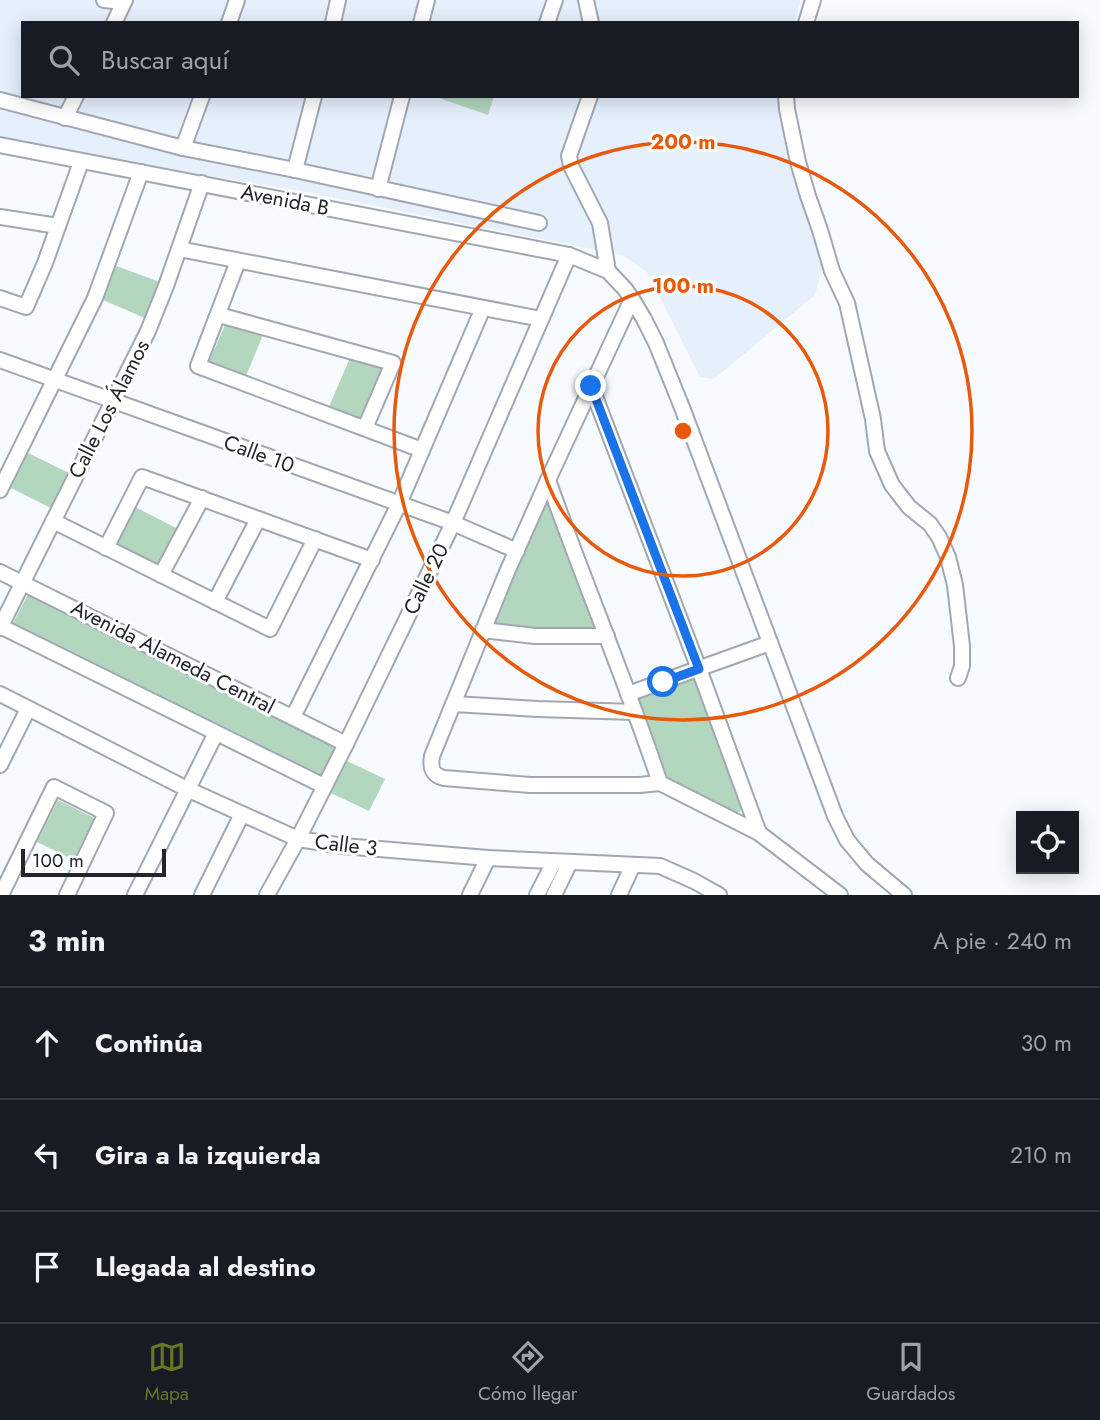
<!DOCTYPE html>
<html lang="es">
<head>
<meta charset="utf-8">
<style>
	:root { --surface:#171b24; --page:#20242c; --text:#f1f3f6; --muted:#9ea1a6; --line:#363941; --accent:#677623 }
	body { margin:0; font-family:Jost,sans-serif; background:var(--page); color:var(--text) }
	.controls { position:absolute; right:21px; bottom:21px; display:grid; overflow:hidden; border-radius:0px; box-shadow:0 4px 18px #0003 }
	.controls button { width:63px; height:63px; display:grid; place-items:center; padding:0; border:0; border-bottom:2px solid var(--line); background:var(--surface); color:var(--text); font:35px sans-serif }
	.scale { position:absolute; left:21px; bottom:18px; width:145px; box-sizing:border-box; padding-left:7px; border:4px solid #222529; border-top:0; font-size:19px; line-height:24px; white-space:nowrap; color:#222529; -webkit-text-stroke:5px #fff; paint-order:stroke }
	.stop { position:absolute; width:21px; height:21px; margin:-16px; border:5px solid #1a73e8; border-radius:50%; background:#fff }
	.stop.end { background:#1a73e8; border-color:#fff; box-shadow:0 2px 7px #0008 }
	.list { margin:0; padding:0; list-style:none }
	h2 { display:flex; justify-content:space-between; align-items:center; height:91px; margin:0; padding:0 28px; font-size:30px }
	h2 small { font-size:23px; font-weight:400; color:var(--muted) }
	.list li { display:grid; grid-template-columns:46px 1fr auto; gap:21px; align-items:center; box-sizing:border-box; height:112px; padding:0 28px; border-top:2px solid var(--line) }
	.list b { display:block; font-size:26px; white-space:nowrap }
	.list em { font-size:23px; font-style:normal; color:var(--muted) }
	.icon { flex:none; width:38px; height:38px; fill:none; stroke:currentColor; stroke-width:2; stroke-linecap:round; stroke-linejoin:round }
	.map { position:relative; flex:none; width:1100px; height:895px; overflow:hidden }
	.search { position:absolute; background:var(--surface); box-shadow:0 4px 18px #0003; left:21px; right:21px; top:21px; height:77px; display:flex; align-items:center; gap:18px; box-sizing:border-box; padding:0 24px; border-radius:0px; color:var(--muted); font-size:26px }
	.sheet { height:427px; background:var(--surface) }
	nav { display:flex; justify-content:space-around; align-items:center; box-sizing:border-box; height:98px; border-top:2px solid var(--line); background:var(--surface); font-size:19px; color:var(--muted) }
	nav a { display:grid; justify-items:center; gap:4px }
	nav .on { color:var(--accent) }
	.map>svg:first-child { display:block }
	.built { fill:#e6f0fd }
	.green { fill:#b2d6be }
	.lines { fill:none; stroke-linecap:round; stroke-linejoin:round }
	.minor-casing { stroke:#a1a8b2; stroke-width:18 }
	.minor { stroke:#fff; stroke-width:14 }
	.route { stroke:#1a73e8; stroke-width:9 }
	.ring { fill:none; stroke:#e8590c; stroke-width:3.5 }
	.labels { text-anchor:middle; stroke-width:6; stroke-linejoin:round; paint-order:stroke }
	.street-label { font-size:21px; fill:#222529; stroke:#fff }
	.centre { fill:#e8590c; stroke:#fff; stroke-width:3.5 }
	.ring-label { font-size:21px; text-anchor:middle; font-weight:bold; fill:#e8590c; stroke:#fff; stroke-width:6; stroke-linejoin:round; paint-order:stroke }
</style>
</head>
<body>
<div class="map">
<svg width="1100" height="895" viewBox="0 0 1100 895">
	<rect width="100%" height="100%" fill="#f7fafe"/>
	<path class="built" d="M0,0H801L794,23H23V96H779L794,172L822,267L815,295L714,379L700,377L647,272L622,255L295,190L71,153L0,137Z"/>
	<g class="green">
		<path d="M433,96H494L488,115Z"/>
		<path d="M116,266L160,282L145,318L103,300Z"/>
		<path d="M225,325L263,335L245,378L208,364Z"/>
		<path d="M350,358L385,368L362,420L328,409Z"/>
		<path d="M28,453L69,473L51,508L11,488Z"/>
		<path d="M546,499L598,626L596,632L497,629L493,619Z"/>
		<path d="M135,507L178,529L158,566L116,546Z"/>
		<path d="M29,592L338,745L322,778L12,625Z"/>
		<path d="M694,678L744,809L737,813L668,782L636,698Z"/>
		<path d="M347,761L385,779L369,811L331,793Z"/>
		<path d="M58,800L96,819L76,861L37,842Z"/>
	</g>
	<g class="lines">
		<g class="minor-casing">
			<g id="minor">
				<path d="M104,0L124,2"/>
				<path d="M586,0L591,23"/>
				<path d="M114,23L125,0"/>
				<path d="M229,23L237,0"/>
				<path d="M333,23L338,0"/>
				<path d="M421,23L427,0"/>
				<path d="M547,23L555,0"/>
				<path d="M806,23L813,0"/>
				<path d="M590,96L569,156L571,166L600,223L608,271"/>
				<path d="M786,96L787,109L798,162L808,196L820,230L832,271L847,303L873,419L877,451L892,485L909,507L930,524L939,537L948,557L955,585L962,646V666L958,678"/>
				<path d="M0,100L183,148L295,170L539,223"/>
				<path d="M65,118L76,96"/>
				<path d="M0,145L569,255L608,271L625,289L632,299L644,319L656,343L683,410L835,816L847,840L867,864L904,895"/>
				<path d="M183,148L202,96"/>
				<path d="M295,170L314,96"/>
				<path d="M378,189L402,96"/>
				<path d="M0,217L58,226"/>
				<path d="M179,249L541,319"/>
				<path d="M238,261L198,366L422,450"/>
				<path d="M0,298L26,307L45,263L81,162"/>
				<path d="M632,299L548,480L507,572L432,756C430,768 432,775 444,778L530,785H639L660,783L759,833L840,895"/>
				<path d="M219,315L393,363L365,428"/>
				<path d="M0,360L453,523L517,551"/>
				<path d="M591,386L699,669L759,833"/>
				<path d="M548,480C584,582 626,681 660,783"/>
				<path d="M0,490L95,298L141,172"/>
				<path d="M53,521L270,629L315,539"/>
				<path d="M106,548L142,477L372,560"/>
				<path d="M0,572L346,744"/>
				<path d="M161,575L202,498"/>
				<path d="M215,602L258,519"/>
				<path d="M0,626L324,786"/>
				<path d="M0,628L148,331L166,286L202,183"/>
				<path d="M483,630L535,636H607"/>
				<path d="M0,694L187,789L298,839L343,846L488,858L660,866L694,881L719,895"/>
				<path d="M628,694L770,643"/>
				<path d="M453,704L538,709L635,712"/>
				<path d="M293,717L399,504L483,308"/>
				<path d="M0,765L28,709"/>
				<path d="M1,895L54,787L106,813L67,895"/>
				<path d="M135,895L216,733"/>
				<path d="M202,895L242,814"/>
				<path d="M267,895L298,839L346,744L453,523L569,255"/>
				<path d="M470,895L488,858"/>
				<path d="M537,895L554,862"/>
				<path d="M554,895L570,862"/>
				<path d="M619,895L633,865"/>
			</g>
		</g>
		<use href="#minor" class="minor"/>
	</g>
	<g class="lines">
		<path class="route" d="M591,386L699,669L663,682"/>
	</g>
	<g class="ring">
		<circle cx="683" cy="431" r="145"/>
		<circle cx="683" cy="431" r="289"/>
	</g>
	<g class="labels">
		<g class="street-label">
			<text transform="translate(285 200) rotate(11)" y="7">Avenida B</text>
			<text transform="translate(109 409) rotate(-63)" y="7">Calle Los Álamos</text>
			<text transform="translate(259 454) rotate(20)" y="7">Calle 10</text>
			<text transform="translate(426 579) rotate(-64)" y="7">Calle 20</text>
			<text transform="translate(173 657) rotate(27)" y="7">Avenida Alameda Central</text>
			<text transform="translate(346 845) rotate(7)" y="7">Calle 3</text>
		</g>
	</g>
	<circle cx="683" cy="431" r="10" class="centre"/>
	<g class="ring-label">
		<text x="683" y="149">200 m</text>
		<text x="683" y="293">100 m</text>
	</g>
</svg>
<div class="controls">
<button><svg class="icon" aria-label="locate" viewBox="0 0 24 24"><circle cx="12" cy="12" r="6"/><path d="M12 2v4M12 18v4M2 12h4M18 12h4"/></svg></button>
</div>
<div class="scale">100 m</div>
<div class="stop" style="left:663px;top:682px"></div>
<div class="stop end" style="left:591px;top:386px"></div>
<div class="search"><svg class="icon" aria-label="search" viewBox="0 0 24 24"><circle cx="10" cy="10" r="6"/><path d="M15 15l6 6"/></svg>Buscar aquí</div>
</div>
<section class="sheet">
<h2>3 min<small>A pie · 240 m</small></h2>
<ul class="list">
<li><svg class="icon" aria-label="ahead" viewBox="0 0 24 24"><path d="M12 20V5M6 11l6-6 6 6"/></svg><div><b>Continúa</b></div><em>30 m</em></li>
<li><svg class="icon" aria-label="left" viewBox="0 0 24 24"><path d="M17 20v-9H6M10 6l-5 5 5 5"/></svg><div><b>Gira a la izquierda</b></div><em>210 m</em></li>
<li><svg class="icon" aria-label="arrive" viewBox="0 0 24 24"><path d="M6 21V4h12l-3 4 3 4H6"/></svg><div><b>Llegada al destino</b></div></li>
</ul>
</section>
<nav>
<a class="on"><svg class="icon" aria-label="map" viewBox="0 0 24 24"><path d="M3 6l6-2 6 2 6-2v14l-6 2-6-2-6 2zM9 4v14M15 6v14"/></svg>Mapa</a>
<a><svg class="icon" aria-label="directions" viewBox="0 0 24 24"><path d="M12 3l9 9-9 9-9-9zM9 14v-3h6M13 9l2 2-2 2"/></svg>Cómo llegar</a>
<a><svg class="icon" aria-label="saved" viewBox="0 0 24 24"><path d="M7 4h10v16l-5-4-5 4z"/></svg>Guardados</a>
</nav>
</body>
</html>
